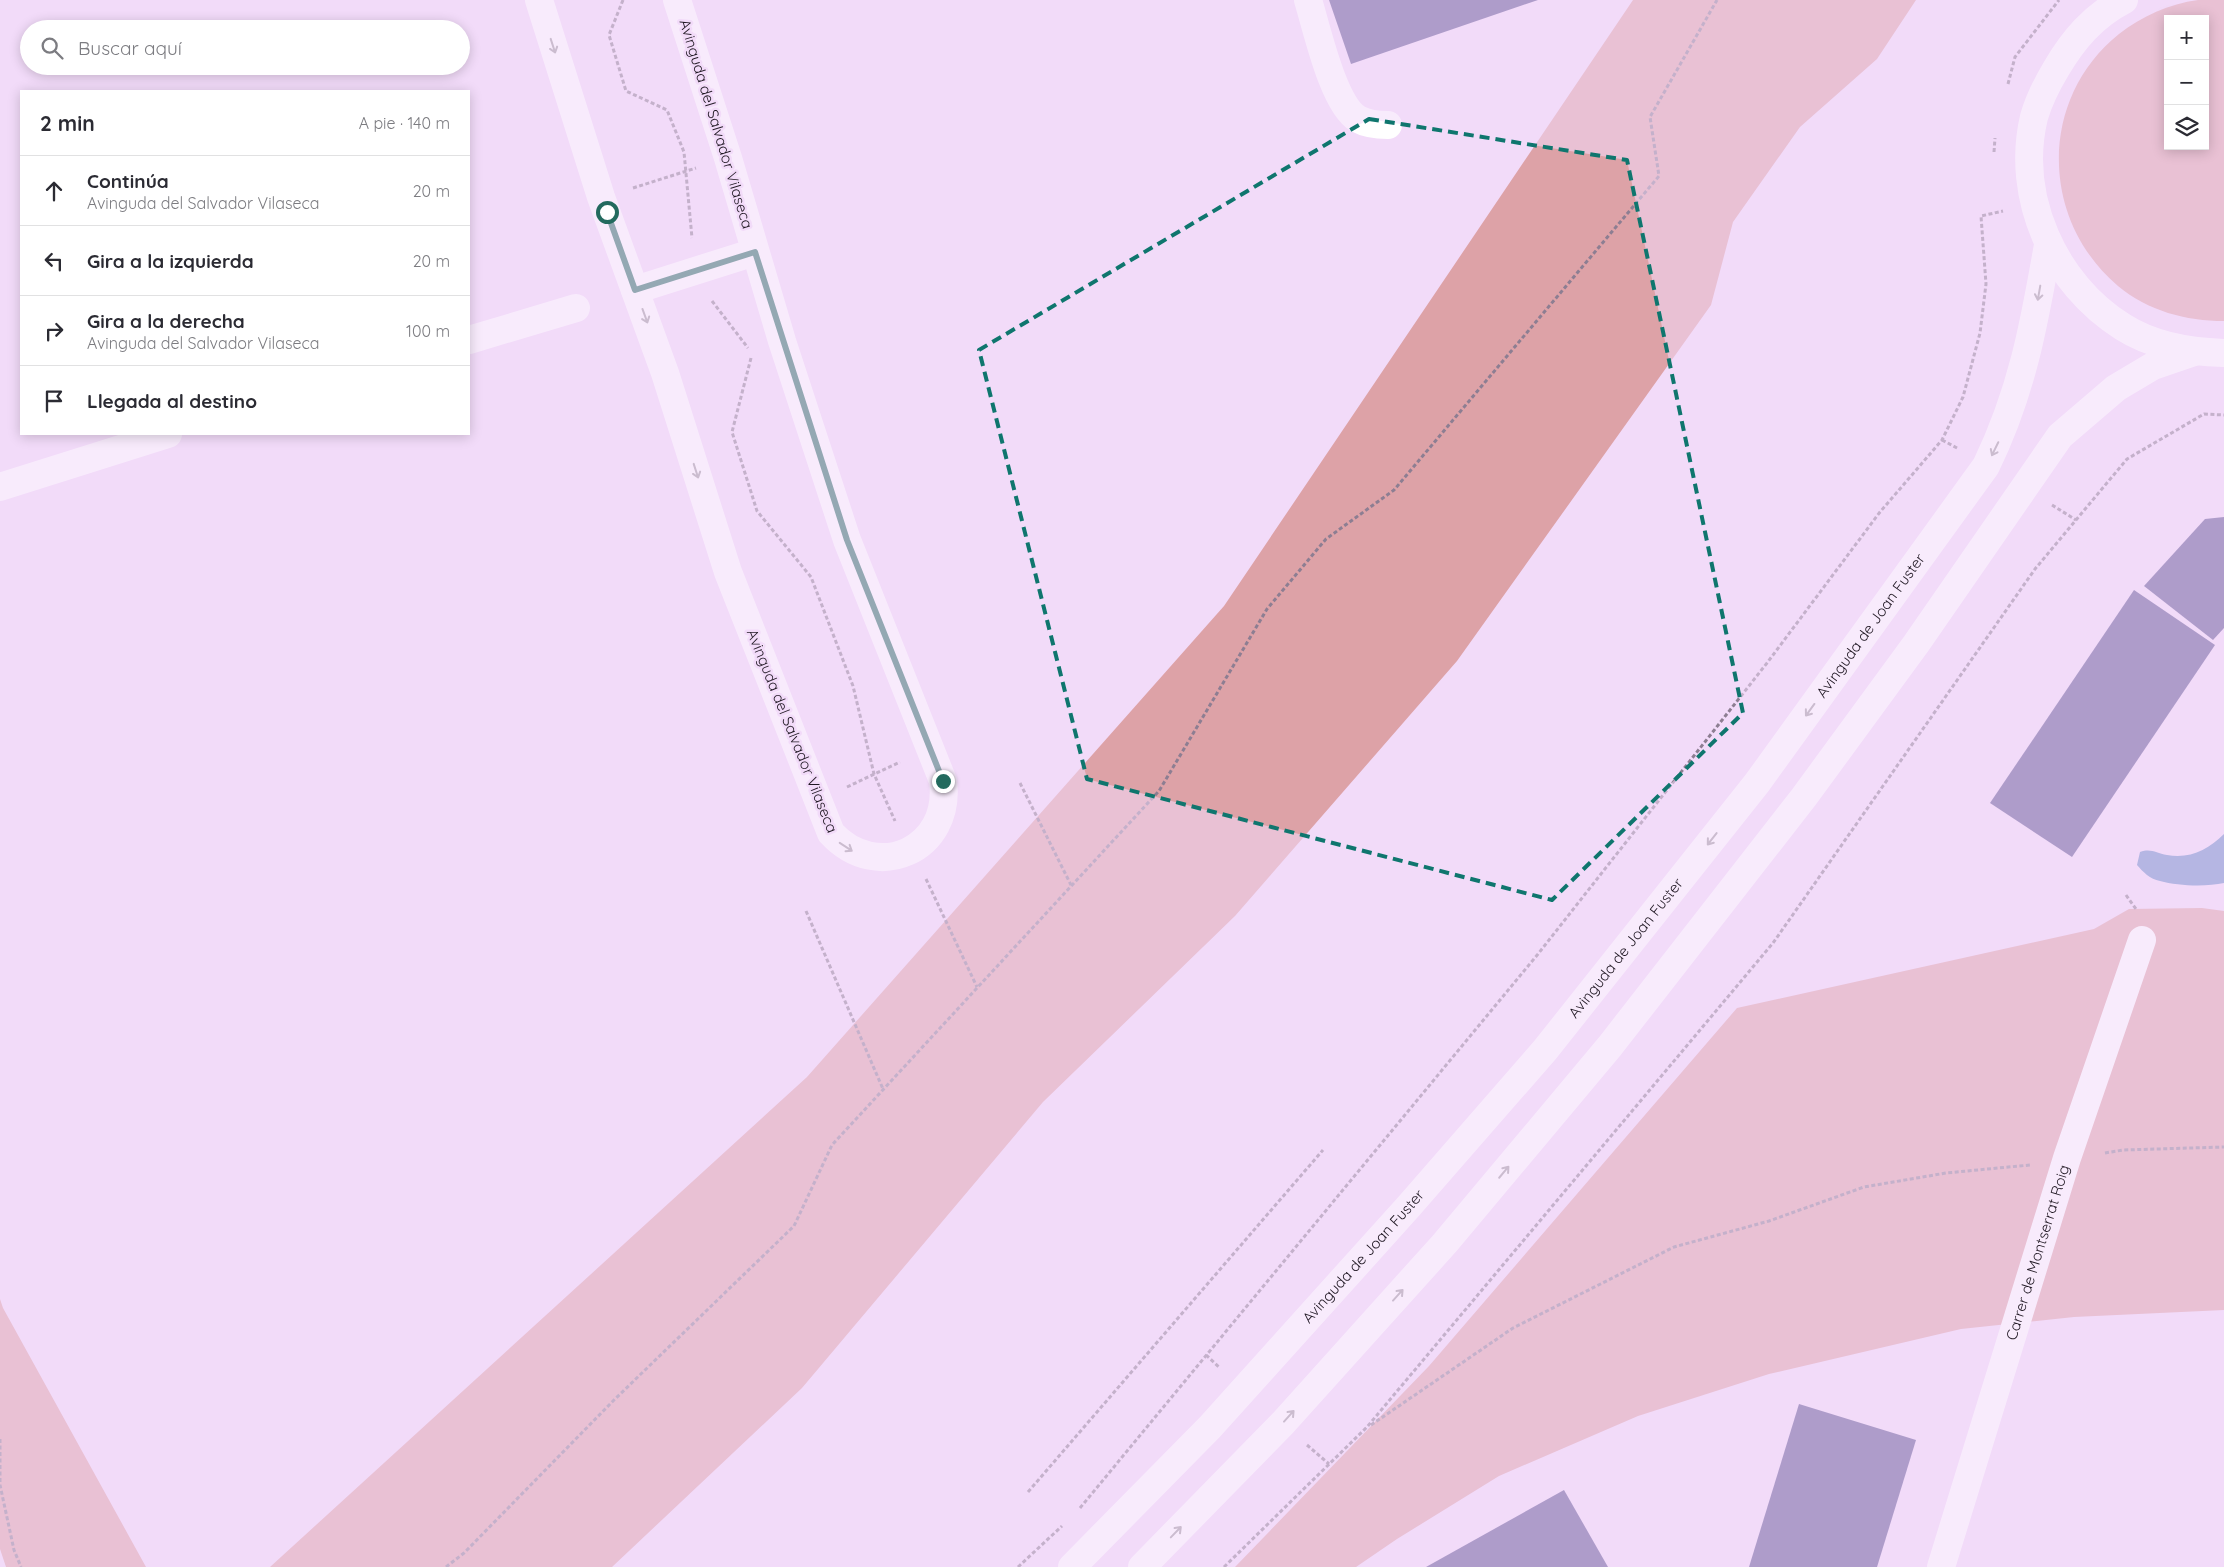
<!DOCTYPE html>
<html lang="es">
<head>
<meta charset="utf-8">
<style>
	:root { --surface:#fff; --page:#f7f7f7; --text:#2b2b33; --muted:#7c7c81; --line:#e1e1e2 }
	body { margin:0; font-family:Quicksand,sans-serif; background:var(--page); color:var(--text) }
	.controls { position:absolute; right:15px; top:15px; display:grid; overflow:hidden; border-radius:0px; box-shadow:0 2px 12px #0003 }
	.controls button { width:45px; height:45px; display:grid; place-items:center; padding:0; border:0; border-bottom:1px solid var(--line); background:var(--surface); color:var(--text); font:25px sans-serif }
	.stop { position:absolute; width:15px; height:15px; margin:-11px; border:4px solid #236a5e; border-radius:50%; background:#fff }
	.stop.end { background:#236a5e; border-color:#fff; box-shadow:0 1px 5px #0008 }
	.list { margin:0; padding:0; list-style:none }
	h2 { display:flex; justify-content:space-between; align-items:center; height:65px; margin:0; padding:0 20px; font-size:21px }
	h2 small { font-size:16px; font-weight:400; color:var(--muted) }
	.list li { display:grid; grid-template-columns:32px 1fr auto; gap:15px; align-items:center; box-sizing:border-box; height:70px; padding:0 20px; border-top:1px solid var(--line) }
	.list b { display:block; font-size:19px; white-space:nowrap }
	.list p { margin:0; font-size:16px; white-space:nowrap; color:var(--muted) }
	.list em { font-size:16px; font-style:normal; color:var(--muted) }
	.icon { flex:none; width:28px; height:28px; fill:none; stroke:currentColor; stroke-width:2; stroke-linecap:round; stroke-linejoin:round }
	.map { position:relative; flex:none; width:2224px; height:1567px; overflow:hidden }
	.search { position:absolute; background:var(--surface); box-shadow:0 2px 12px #0003; left:20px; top:20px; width:450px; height:55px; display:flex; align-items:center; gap:12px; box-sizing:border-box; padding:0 18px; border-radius:28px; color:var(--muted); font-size:19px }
	.panel { position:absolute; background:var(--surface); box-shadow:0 2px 12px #0003; left:20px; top:90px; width:450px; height:345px; border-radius:0px }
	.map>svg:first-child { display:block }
	.green { fill:#dda2a7; fill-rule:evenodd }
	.water { fill:#6a8ac7 }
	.building { fill:#5c5190 }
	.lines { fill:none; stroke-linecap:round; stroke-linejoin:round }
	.path { stroke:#8d7e92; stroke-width:3; stroke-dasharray:4 2.5; stroke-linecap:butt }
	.minor { stroke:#fff; stroke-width:28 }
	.oneway { stroke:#9b979c }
	.route { stroke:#236a5e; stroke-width:6 }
	.marked { fill:none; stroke:#0f766e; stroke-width:4; stroke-dasharray:10 6; stroke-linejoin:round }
	.labels { text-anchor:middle; stroke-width:5; stroke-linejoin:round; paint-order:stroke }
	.street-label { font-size:15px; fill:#201823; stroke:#f2dbf9 }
</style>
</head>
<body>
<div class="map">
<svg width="2224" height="1567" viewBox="0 0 2224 1567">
	<rect width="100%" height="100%" fill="#f2dbf9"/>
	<g class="green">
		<path d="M1633,0H1916L1877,59L1800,127L1733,222L1711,305L1457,661L1235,916L1043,1102L802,1388L612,1567H270L807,1077L1224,606Z"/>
		<path d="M2198,0H2224V321C2186,321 2148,311 2118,286C2040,220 2038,99 2119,34C2142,16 2169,4 2198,0ZM2168,19H2205V146H2168Z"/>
		<path d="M2202,908L2224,911V1310L2074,1317L1961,1329L1769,1374L1638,1416L1499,1476L1397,1539L1356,1567H1235L1429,1366L1737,1008L2094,929L2129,909Z"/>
		<path d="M0,1299L3,1308L146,1567H6L0,1549Z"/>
	</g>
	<path class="water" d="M2224,834V883C2206,887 2178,886 2160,881C2150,879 2143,872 2137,865L2140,852C2151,848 2156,853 2167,855C2190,859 2208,850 2224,834Z"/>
	<g class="building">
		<path d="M1329,0H1538L1351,64Z"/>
		<path d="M2224,517V628L2213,640L2144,586L2205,519Z"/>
		<path d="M2134,590L2215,645L2072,857L1990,803Z"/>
		<path d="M1799,1404L1916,1440L1877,1567H1749Z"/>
		<path d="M1564,1490L1608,1567H1426Z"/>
	</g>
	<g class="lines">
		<g class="path">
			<path d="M623,0L609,35L626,91L667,110L684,152L692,238"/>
			<path d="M2008,84L2015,57L2059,0"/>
			<path d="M1994,152L1995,138"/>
			<path d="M633,188L696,168"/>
			<path d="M712,301L748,348"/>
			<path d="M751,358L732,432L757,511L811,577L853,686L874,774L895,821"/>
			<path d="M1942,440L1959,449"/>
			<path d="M2052,505L2076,520"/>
			<path d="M1020,783L1071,885"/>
			<path d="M847,787L900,762"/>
			<path d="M926,879L977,987"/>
			<path d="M2126,895L2136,909"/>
			<path d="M806,911L883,1089"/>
			<path d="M2105,1153L2123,1150L2224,1147"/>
			<path d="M1206,1355L1220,1368"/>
			<path d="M1371,1425L1513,1328L1674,1247L1769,1221L1864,1187L1946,1173L2030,1165"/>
			<path d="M0,1439V1485L14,1550L21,1567"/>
			<path d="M1307,1445L1329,1464"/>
			<path d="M1028,1492L1323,1150"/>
			<path d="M1080,1508L1538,954L1767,663L1880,512L1942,440L1963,397L1980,333L1986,284L1981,216L2003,211"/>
			<path d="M446,1567L464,1553L614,1400L794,1226L832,1145L1159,791L1267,609L1326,539L1394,490L1659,176L1650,117L1717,0"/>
			<path d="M1018,1567L1062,1526"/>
			<path d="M1224,1567L1367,1427L1773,943L2035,569L2127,459L2204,414L2224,415"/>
		</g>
		<g class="minor">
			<path d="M539,0L601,197L665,373L728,572L831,833C877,883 952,850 943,781L847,540L782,341L728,158L677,0"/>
			<path d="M1308,0C1317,29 1333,104 1358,119C1367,124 1378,125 1388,125"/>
			<path d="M2124,0C2093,16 2073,40 2056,69C2047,84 2039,100 2034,117C2015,197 2054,284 2123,327C2153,346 2189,352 2224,353"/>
			<path d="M635,290L755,252"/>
			<path d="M469,340L576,308"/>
			<path d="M0,487L168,434"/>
			<path id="s1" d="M1072,1567L1210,1427L1409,1206L1545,1050L1757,783L1986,466C2022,392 2034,325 2048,245"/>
			<path d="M1142,1567L1283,1423L1445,1243L1610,1046L1804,797L1916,644L2060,436L2116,388L2153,366L2194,352"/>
			<path id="s2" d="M1941,1567L2067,1158L2142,940"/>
		</g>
	</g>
	<defs><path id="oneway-shaft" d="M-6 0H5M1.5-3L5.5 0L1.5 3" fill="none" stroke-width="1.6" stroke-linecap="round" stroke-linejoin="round" transform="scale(1.25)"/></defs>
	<g class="oneway">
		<use href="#oneway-shaft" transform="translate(553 46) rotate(72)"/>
		<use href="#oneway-shaft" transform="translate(2039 293) rotate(100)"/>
		<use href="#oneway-shaft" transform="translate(645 316) rotate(70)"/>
		<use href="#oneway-shaft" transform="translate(1995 449) rotate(116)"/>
		<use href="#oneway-shaft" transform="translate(696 471) rotate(72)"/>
		<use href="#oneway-shaft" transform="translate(1810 710) rotate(126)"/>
		<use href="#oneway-shaft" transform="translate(1712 839) rotate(128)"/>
		<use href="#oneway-shaft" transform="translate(846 847) rotate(33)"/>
		<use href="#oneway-shaft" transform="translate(1504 1172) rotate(-50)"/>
		<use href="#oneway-shaft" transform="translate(1398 1295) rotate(-48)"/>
		<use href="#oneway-shaft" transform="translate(1289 1416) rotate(-48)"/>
		<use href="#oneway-shaft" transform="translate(1176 1532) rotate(-46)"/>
	</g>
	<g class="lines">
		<path class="route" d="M607,212L635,290L755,252L847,540L943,781"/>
	</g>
	<path d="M0 0H2224V1567H0ZM1369,119L1627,160L1743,713L1552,900L1087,779L979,350Z" fill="#f2dbf9" fill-opacity=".55" fill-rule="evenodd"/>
	<path class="marked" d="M1369,119L1627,160L1743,713L1552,900L1087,779L979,350Z"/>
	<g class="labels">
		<g class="street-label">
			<text transform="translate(716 124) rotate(73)" y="5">Avinguda del Salvador Vilaseca</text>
			<text dy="5" stroke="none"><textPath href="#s1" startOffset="1236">Avinguda de Joan Fuster</textPath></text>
			<text transform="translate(792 731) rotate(68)" y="5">Avinguda del Salvador Vilaseca</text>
			<text dy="5" stroke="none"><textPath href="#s1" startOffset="831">Avinguda de Joan Fuster</textPath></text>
			<text dy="5" stroke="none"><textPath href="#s2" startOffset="329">Carrer de Montserrat Roig</textPath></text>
			<text dy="5" stroke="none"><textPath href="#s1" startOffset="426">Avinguda de Joan Fuster</textPath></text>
		</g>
	</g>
</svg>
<div class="controls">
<button>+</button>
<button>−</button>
<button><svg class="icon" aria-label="layers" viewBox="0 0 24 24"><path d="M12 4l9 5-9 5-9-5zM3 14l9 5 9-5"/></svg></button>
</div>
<div class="stop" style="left:607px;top:212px"></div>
<div class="stop end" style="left:943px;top:781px"></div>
<div class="search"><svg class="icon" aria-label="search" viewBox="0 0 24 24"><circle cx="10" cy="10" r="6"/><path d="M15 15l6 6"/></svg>Buscar aquí</div>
<section class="panel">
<h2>2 min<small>A pie · 140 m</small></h2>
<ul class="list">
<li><svg class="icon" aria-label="ahead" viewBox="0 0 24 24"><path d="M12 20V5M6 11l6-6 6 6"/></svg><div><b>Continúa</b><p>Avinguda del Salvador Vilaseca</p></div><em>20 m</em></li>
<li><svg class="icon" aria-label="left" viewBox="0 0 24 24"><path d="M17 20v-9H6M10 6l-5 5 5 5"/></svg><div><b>Gira a la izquierda</b></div><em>20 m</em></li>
<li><svg class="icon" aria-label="right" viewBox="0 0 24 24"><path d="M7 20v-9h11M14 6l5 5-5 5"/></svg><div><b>Gira a la derecha</b><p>Avinguda del Salvador Vilaseca</p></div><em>100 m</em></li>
<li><svg class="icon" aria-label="arrive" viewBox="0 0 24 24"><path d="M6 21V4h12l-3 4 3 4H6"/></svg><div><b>Llegada al destino</b></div></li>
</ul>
</section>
</div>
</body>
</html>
